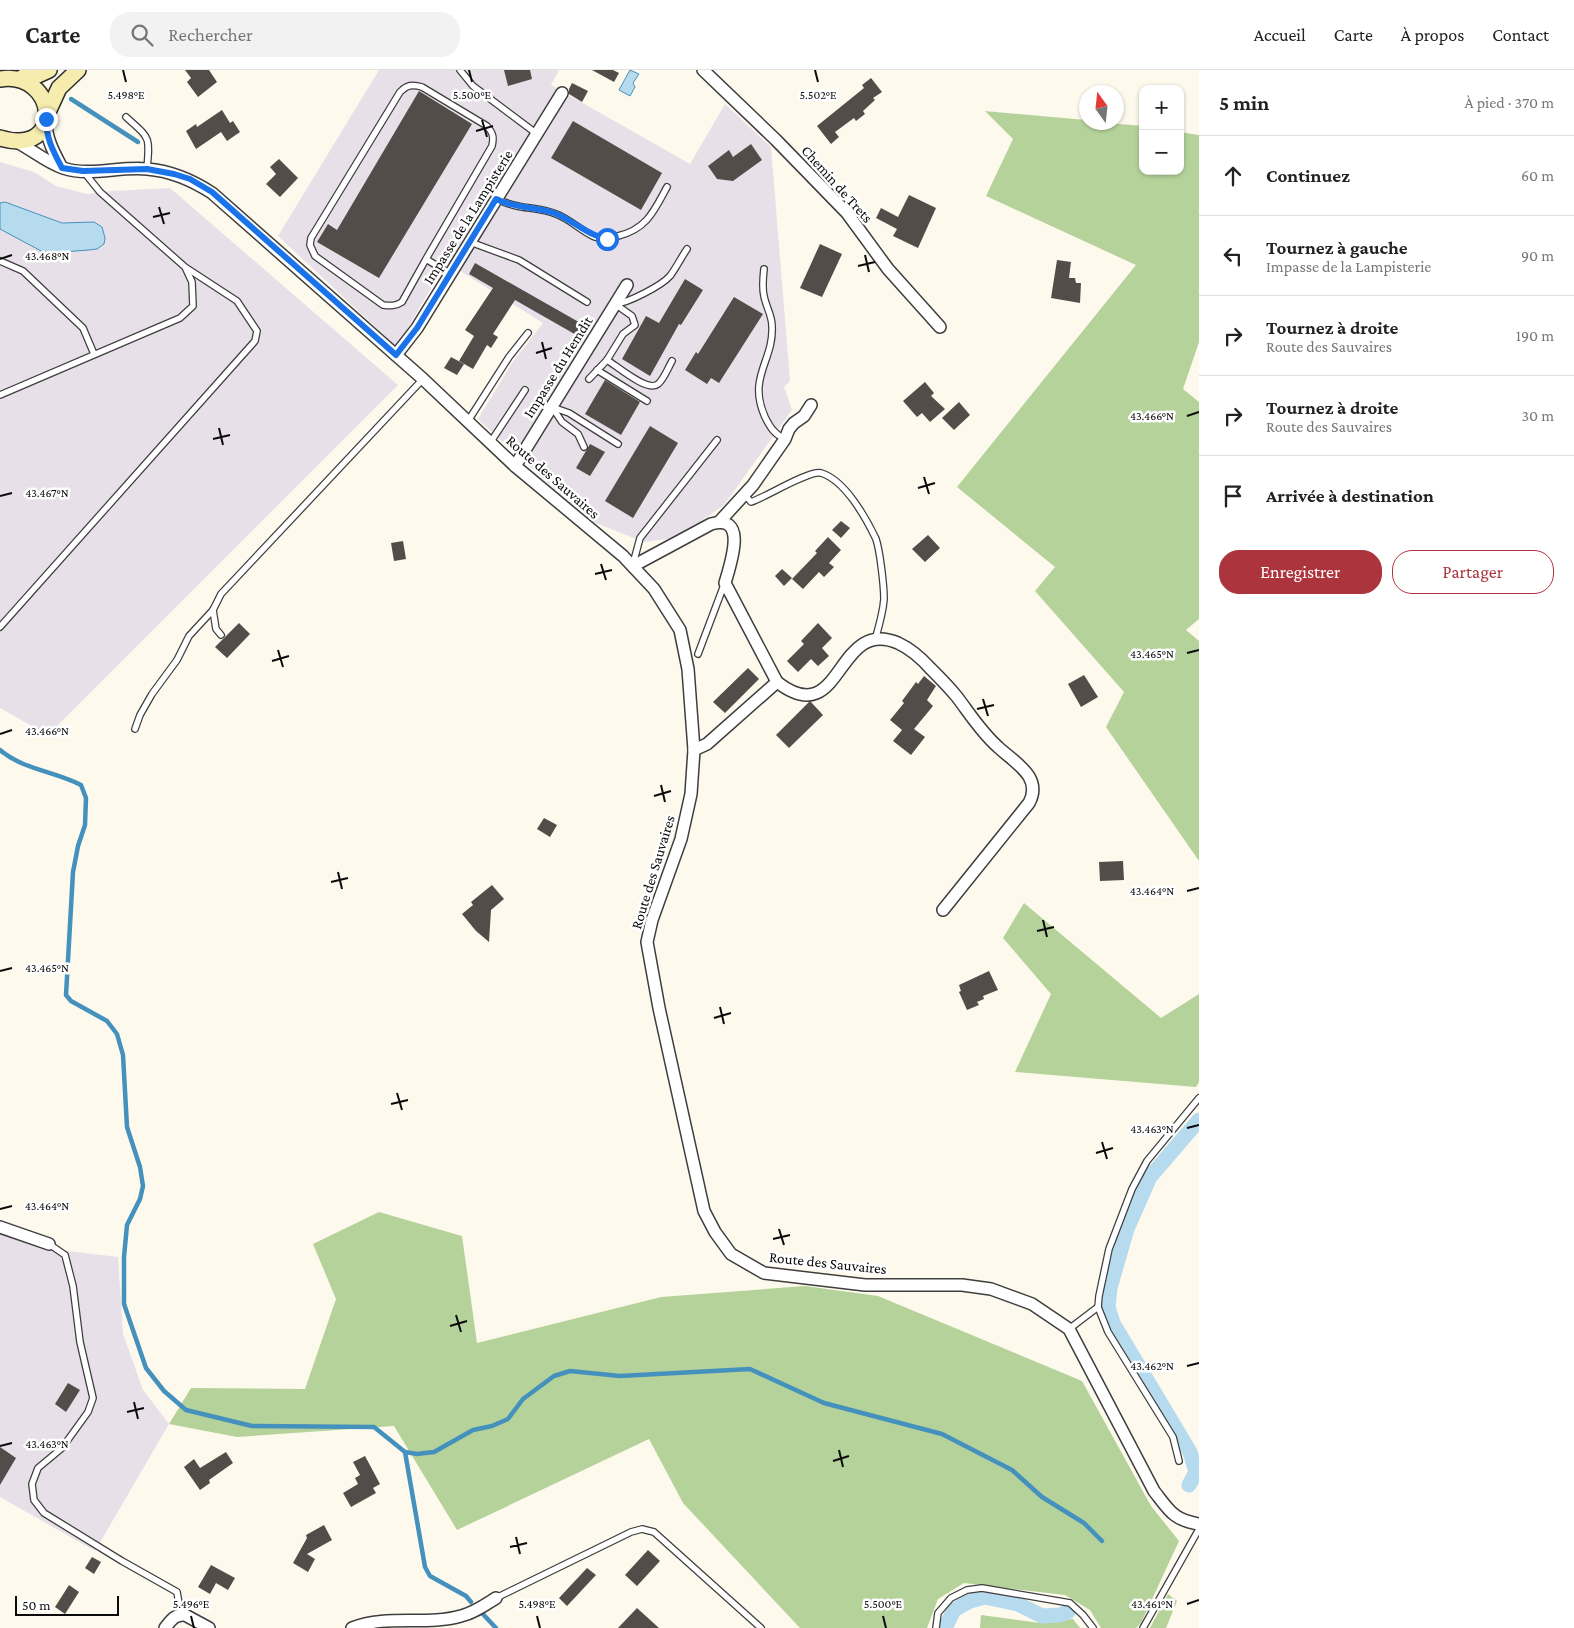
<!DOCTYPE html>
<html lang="fr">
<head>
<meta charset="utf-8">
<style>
	:root { --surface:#fff; --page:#f2f2f2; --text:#222; --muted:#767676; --line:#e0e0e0; --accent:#ab343d }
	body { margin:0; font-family:"Crimson Pro",serif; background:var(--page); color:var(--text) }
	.controls { position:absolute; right:15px; top:15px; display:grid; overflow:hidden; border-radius:10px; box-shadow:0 1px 4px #0004 }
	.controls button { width:45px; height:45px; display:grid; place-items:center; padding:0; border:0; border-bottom:1px solid var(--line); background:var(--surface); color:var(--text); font:25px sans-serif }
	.compass { position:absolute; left:1079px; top:15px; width:45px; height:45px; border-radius:50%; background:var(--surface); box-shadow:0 1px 4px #0004; rotate:345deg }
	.scale { position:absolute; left:15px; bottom:12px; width:104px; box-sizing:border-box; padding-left:5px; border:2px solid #0b0b0b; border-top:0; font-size:14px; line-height:18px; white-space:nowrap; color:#0b0b0b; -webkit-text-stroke:4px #fff; paint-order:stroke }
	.stop { position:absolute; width:15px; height:15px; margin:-11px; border:4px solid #1a73e8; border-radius:50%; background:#fff }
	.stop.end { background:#1a73e8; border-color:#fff; box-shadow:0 1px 5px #0008 }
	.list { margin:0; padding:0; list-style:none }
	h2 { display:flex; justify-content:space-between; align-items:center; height:65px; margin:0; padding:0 20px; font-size:21px }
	h2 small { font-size:16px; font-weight:400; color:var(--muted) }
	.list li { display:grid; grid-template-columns:32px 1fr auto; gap:15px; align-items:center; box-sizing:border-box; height:80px; padding:0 20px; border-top:1px solid var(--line) }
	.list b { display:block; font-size:19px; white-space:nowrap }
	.list p { margin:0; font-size:16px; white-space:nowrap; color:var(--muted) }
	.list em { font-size:16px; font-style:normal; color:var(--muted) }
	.actions { display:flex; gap:10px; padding:15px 20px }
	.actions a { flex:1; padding:11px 0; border:1px solid var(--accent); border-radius:20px; text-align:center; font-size:18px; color:var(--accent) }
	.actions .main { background:var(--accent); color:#fff }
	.icon { flex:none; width:28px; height:28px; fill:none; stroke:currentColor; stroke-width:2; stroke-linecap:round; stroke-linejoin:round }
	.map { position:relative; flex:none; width:1199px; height:1558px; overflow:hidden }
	header { display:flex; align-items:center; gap:30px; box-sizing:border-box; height:70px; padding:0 25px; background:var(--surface); border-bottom:1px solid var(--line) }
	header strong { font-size:24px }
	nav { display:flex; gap:28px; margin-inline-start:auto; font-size:18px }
	.search { width:350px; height:45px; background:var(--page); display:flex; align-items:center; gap:12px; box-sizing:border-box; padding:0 18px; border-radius:20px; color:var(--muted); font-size:19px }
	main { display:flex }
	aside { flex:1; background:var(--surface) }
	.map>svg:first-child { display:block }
	.industrial { fill:#e8e0e9 }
	.forest { fill:#b5d29b }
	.water { fill:#b6dbef; stroke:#4591bd }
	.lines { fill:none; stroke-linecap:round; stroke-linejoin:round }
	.stream { stroke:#4591bd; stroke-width:4.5 }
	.canal { stroke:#b6dbef; stroke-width:15 }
	.building { fill:#534d49 }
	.lane-casing { stroke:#3e3e3e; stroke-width:8 }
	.street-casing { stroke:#3e3e3e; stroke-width:14 }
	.secondary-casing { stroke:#2d2d2d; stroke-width:18 }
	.lane { stroke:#fff; stroke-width:5.5 }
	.street { stroke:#fff; stroke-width:11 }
	.secondary { stroke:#f6ecae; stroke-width:15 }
	.route { stroke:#1a73e8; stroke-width:6 }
	.ticks { fill:none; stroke:#0b0b0b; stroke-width:2 }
	.labels { text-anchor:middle; stroke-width:5; stroke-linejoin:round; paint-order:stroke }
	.street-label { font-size:15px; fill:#0b0b0b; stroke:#fff }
	.ticks-label { font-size:12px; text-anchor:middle; fill:#0b0b0b; stroke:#fff; stroke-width:5; stroke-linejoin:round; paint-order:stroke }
</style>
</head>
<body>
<header>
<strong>Carte</strong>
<div class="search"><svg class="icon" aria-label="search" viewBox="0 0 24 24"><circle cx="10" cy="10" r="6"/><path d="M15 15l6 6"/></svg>Rechercher</div>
<nav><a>Accueil</a><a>Carte</a><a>À propos</a><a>Contact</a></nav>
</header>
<main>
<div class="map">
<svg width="1199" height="1558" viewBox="0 0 1199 1558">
	<rect width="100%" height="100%" fill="#fdf9ec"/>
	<g class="industrial">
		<path d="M379,0H559L551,15L690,94L725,34L771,77L790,311L784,317L792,340L724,435L677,468L644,472L588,450L478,349L512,293L543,253L446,192L397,277L278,166Z"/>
		<path d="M0,92L34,102L56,116L87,124L111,121L170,118L398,315L48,665L0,638Z"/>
		<path d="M0,1164L50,1179L118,1187L123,1264L143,1320L169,1354L95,1481L0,1427Z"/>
	</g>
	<g class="forest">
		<path d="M985,41L1086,50V52L1107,53L1143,56V101H1180V62L1199,65V272L1183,319L1199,332V549L1186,560L1199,571V791L1106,657L1124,622L1035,521L1055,497L957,417L1136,195L986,126L1013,69Z"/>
		<path d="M1024,833L1161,948L1199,924V1012L1196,1017L1015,1002L1051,924L1003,868Z"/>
		<path d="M379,1142L462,1166L477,1273L661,1227L805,1216L878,1226L1082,1311L1151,1436L1179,1471L1141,1553L1136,1558H1101L1090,1540L1065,1525L964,1513L938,1529L927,1558H800L683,1433L649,1369L457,1460L394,1356L237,1367L169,1354L191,1318L305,1319L336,1229L313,1174Z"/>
		<path d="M1168,1524L1177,1531L1166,1558H1150Z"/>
		<path d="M981,1545L1040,1553L1073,1549L1080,1558H980Z"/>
	</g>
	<g class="water">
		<path d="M630,0L639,4L633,13L635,17L630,26L619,20Z"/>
		<path d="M5,132L62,153L94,152L102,157L105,168L104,174L97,179L89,180L50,183L41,181L0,159V133Z"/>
	</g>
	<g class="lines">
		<g class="stream">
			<path d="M71,29L138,72"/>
			<path d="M0,680C24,700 54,701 81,715L86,728L85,755L78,776L73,802L66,925L71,931L107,951L117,964L123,985L127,1057L140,1097L143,1116L140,1129L127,1155L124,1187V1234L146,1298L164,1321L186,1340L252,1356L374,1357L405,1382L425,1497L430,1506L466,1526L471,1532"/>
			<path d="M405,1382L417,1384L434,1382L473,1360L492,1356L508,1349L523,1329L554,1306L570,1301L620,1306L750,1299L824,1333L942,1364L1012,1400L1042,1427L1084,1453L1102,1471"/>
			<path d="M481,1542L496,1558"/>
		</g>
		<g class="canal">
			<path d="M1189,1415L1196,1402L1190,1382L1113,1253L1108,1237L1110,1218L1127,1159L1150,1107L1199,1050"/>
			<path d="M945,1558L954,1540L970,1531L985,1527L1018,1534L1042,1546L1060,1545L1068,1542"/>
		</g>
	</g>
	<g class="building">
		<path d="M185,0H209L217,12L198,27L187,12L191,8Z"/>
		<path d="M504,0H530L532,9L508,16Z"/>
		<path d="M592,0H613L619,3L614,12Z"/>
		<path d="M871,8L882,22L873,28L875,30L863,41L865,44L856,51L854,48L835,62L839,67L831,74L817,56L864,18L862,15Z"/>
		<path d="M572,13L588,21L582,32L569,24V19Z"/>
		<path d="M419,21L472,54L379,208L317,172L328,154L337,160Z"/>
		<path d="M222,40L230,53L233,51L240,62L227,71L221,62L196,79L186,61L196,54L197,57Z"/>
		<path d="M573,51L662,103L641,140L551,88Z"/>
		<path d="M751,74L762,90L733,111L717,109L708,96L729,80L733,87Z"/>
		<path d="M279,89L298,108L280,127L266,114L276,104L270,97Z"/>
		<path d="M909,125L936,138L918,178L893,166L897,159L876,148L881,138L898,147Z"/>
		<path d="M820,174L842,184L822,227L800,218Z"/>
		<path d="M1057,190L1071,192L1069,208H1075L1076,213H1081L1080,233L1051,228Z"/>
		<path d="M475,193L584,255L578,266L515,230L493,264L498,267L491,278L487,275L473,299L459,291L474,266L465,260L493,218L469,204Z"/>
		<path d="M685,209L703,220L681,255L679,254L650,306L622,289L646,246L659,253Z"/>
		<path d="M734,227L763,244L719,313L711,308L707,314L685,300L696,282L698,284Z"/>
		<path d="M451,287L464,294L457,305L444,298Z"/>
		<path d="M605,310L640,332L621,365L585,344Z"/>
		<path d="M925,312L934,323L931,326L945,339L930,352L922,343L917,347L903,331Z"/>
		<path d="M959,332L970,345L954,360L942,348Z"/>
		<path d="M650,356L678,373L633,448L605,431Z"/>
		<path d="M590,374L605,382L590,406L576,398Z"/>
		<path d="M841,451L850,458L841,468L832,460Z"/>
		<path d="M928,465L940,478L925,492L912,479Z"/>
		<path d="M828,467L841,480L829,493L834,497L824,507L819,502L803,519L792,509L817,483L815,481Z"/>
		<path d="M403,471L406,489L394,491L391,473Z"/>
		<path d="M782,499L792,508L784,516L775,506Z"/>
		<path d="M239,553L250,564L227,588L215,577Z"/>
		<path d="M818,553L832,568L822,578L829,586L818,596L811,589L798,602L787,591L804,574L801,571Z"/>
		<path d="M748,598L759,609L725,643L713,632Z"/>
		<path d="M1084,605L1098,627L1081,637L1068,614Z"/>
		<path d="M924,606L936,616L927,630L933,636L914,659L925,667L911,685L893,671L902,660L890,650L904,633L902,631L916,612L918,614Z"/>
		<path d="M810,631L823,645L789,678L776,665Z"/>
		<path d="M544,748L557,755L550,767L537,759Z"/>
		<path d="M1123,791L1124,810L1100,811L1099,792Z"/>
		<path d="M492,815L504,829L491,840L489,872L476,861L462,844L473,835L471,832Z"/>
		<path d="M989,901L998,920L983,926L984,929L977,932L979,935L967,940L959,922L961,921L959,915Z"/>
		<path d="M68,1313L80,1320L66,1342L55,1334Z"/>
		<path d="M0,1377L16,1388L0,1415Z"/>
		<path d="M226,1382L233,1393L209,1410L210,1413L200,1420L184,1397L194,1389L200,1398Z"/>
		<path d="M365,1386L380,1414L373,1418L376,1423L351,1437L343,1423L358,1414L355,1408L360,1405L353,1392Z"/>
		<path d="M324,1455L332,1470L307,1484L315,1489L308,1502L293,1493L307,1468L306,1465Z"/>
		<path d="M648,1480L660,1491L637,1516L625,1505Z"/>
		<path d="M92,1487L101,1492L94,1504L85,1498Z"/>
		<path d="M211,1495L235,1508L228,1520L216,1513L210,1524L198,1517Z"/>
		<path d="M587,1498L596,1505L567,1536L559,1528Z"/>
		<path d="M69,1515L79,1522L65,1544L55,1537Z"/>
		<path d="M637,1538L659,1558H618Z"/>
	</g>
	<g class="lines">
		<g class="lane-casing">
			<g id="lane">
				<path d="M460,0L473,16L537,64"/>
				<path d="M126,47C150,69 150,65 147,99"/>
				<path d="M497,129C518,140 536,136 556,144C570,149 581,161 595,167C603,170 610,168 618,166C647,159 654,141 667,117"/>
				<path d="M470,172L519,190L587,232"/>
				<path d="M426,189L402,232C396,236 391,236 383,235L315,186L310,175L311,168L400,22C407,15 412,14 422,17L487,56C493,63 494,67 492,76L426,189L450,204"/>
				<path d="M0,191L23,201L83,258L94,284"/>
				<path d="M764,199C763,208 762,218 764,226C766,237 772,245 772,256C774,291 747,307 765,347C770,357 774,364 785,369"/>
				<path d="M672,291C668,298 664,309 658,314C648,323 617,296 607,290L623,264L635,255L632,246L615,234C628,233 661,216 670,206C676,198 681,188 687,179"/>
				<path d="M597,300L647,331"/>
				<path d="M589,309L607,290"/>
				<path d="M0,325L180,248L193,236L192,212L186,199"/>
				<path d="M468,351L509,287L528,263"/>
				<path d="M490,373L525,320"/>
				<path d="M584,377L578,364L562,352L552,337L569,343L618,374"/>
				<path d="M745,425L751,432C766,427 809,400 821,403C845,410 866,448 876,469C880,481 884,516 884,529C883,543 879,556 875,570"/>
				<path d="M633,494L640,468L717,370"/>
				<path d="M213,540L216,559L221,565"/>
				<path d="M0,557L255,271L257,261L237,231L185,197L100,122L84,102"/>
				<path d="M698,584L724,515"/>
				<path d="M135,659L140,645L152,624L177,590L189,566L213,540L221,524L423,309"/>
				<path d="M49,1174L65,1185L73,1216L80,1272L93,1328L88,1342L62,1378L38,1398L32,1414L34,1430L44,1443L122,1491L177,1522L181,1545"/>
				<path d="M1069,1259L1098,1237"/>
				<path d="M1179,1391L1173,1367L1108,1262L1098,1237L1099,1226L1109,1179L1132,1119L1147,1091L1199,1028"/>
				<path d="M496,1528L631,1462L642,1459L654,1462L761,1558"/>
				<path d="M936,1558L938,1543L951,1528L967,1520L982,1518L1070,1533L1083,1545L1093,1558"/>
				<path d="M1143,1558L1199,1459"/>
			</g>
		</g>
		<g class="street-casing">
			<g id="street">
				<path d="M703,0L776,70L847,143L888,199L940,257"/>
				<path d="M46,51C46,68 53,81 61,96"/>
				<path d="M15,71C31,79 46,92 63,98C90,107 120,96 147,99C172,101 192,110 212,123L423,309L515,396L623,486L654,519L680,560L688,599L694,680L691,724L681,769L652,850L647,872L659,938L704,1141L715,1162L731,1184L764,1203L865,1215H962L991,1219L1032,1234L1069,1259L1154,1421C1169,1440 1173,1450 1199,1454"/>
				<path d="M396,285L417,258L562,23"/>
				<path d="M515,396L627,215"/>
				<path d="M720,451L753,415L785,369L789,359L794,353L804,346L811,335"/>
				<path d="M633,496L711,454C749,443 730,495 725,513L777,612C843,663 835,546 898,573C911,579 922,589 931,599C940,608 949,617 957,627C970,644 981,662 998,677C1015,693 1043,707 1029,733L943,840"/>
				<path d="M694,680L707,674L777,612"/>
				<path d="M0,1157L49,1174"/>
				<path d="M165,1558C171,1550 175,1544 185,1545L209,1558"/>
				<path d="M352,1558C387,1544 426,1556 461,1546C474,1543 485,1535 496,1528"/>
			</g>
		</g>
		<g class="secondary-casing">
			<g id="secondary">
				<path d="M23,7L38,5L49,0"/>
				<path d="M0,9C57,0 67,88 0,68"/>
				<path d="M48,42L59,18L78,0"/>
			</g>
		</g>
		<use href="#lane" class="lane"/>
		<use href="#street" class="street"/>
		<use href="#secondary" class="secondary"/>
	</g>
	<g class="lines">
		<path class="route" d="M46,49C46,68 53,81 62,98L83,101L147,99L174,104L190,109L212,122L396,285L417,258L496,129C516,139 534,136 554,143C573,150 587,165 607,169"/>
	</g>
	<path class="ticks" d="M123,0L126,12M469,0L472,12M815,0L818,12M482,50L487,67M476,61L493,56M159,137L164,154M153,147L170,143M865,185L869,202M0,189L12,185M858,196L875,192M542,272L546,289M536,283L552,278M1187,346L1199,342M219,358L223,375M213,369L230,365M924,407L929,424M918,418L935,413M0,426L12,423M601,494L606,510M595,504L612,500M278,580L283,597M1187,583L1199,580M272,591L289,586M983,629L988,646M977,639L994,635M0,664L12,660M661,715L665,732M654,726L671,721M338,802L342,819M331,812L348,808M1187,821L1199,818M1043,850L1047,867M1037,861L1054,857M0,901L12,898M720,937L724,954M714,948L731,943M397,1023L402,1040M391,1034L408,1030M1187,1058L1199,1055M1102,1072L1107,1089M1096,1083L1113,1078M0,1139L12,1136M779,1159L784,1175M773,1169L790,1165M456,1245L461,1262M450,1256L467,1251M1187,1296L1199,1293M134,1332L138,1349M127,1342L144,1338M0,1376L12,1373M839,1380L843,1397M833,1391L849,1386M516,1467L520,1484M510,1477L527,1473M1187,1534L1199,1530M191,1546L194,1558M537,1546L540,1558M883,1546L886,1558"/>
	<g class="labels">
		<g class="street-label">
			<text transform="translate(837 114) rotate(48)" y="5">Chemin de Trets</text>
			<text transform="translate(468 147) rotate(-58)" y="5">Impasse de la Lampisterie</text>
			<text transform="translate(558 297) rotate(-58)" y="5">Impasse du Hemdit</text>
			<text transform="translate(553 407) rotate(41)" y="5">Route des Sauvaires</text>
			<text transform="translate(653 802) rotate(-73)" y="5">Route des Sauvaires</text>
			<text transform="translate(828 1193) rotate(6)" y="5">Route des Sauvaires</text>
		</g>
	</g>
	<g class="ticks-label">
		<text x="126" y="29">5.498°E</text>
		<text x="472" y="29">5.500°E</text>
		<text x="818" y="29">5.502°E</text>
		<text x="47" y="190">43.468°N</text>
		<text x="1152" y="350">43.466°N</text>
		<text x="47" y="427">43.467°N</text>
		<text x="1152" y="588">43.465°N</text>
		<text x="47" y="665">43.466°N</text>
		<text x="1152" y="825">43.464°N</text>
		<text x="47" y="902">43.465°N</text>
		<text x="1152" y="1063">43.463°N</text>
		<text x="47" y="1140">43.464°N</text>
		<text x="1152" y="1300">43.462°N</text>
		<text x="47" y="1378">43.463°N</text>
		<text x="191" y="1538">5.496°E</text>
		<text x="537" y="1538">5.498°E</text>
		<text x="883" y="1538">5.500°E</text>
		<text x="1152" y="1538">43.461°N</text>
	</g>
</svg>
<div class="controls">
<button>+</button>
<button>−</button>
</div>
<svg class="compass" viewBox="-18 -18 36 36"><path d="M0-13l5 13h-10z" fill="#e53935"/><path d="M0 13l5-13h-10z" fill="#767676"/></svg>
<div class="scale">50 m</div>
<div class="stop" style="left:607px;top:169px"></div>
<div class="stop end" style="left:46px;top:49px"></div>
</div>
<aside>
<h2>5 min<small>À pied · 370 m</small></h2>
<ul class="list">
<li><svg class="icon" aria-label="ahead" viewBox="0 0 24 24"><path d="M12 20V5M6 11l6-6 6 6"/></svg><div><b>Continuez</b></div><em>60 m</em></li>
<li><svg class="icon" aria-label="left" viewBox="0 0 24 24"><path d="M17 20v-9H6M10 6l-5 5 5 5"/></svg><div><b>Tournez à gauche</b><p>Impasse de la Lampisterie</p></div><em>90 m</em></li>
<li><svg class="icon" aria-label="right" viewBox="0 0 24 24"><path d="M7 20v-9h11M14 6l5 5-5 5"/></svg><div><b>Tournez à droite</b><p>Route des Sauvaires</p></div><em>190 m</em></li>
<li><svg class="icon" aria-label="right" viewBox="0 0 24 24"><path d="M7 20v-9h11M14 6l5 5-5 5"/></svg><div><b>Tournez à droite</b><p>Route des Sauvaires</p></div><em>30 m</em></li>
<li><svg class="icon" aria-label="arrive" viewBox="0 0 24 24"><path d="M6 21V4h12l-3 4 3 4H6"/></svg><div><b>Arrivée à destination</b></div></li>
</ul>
<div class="actions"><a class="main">Enregistrer</a><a>Partager</a></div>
</aside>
</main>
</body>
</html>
